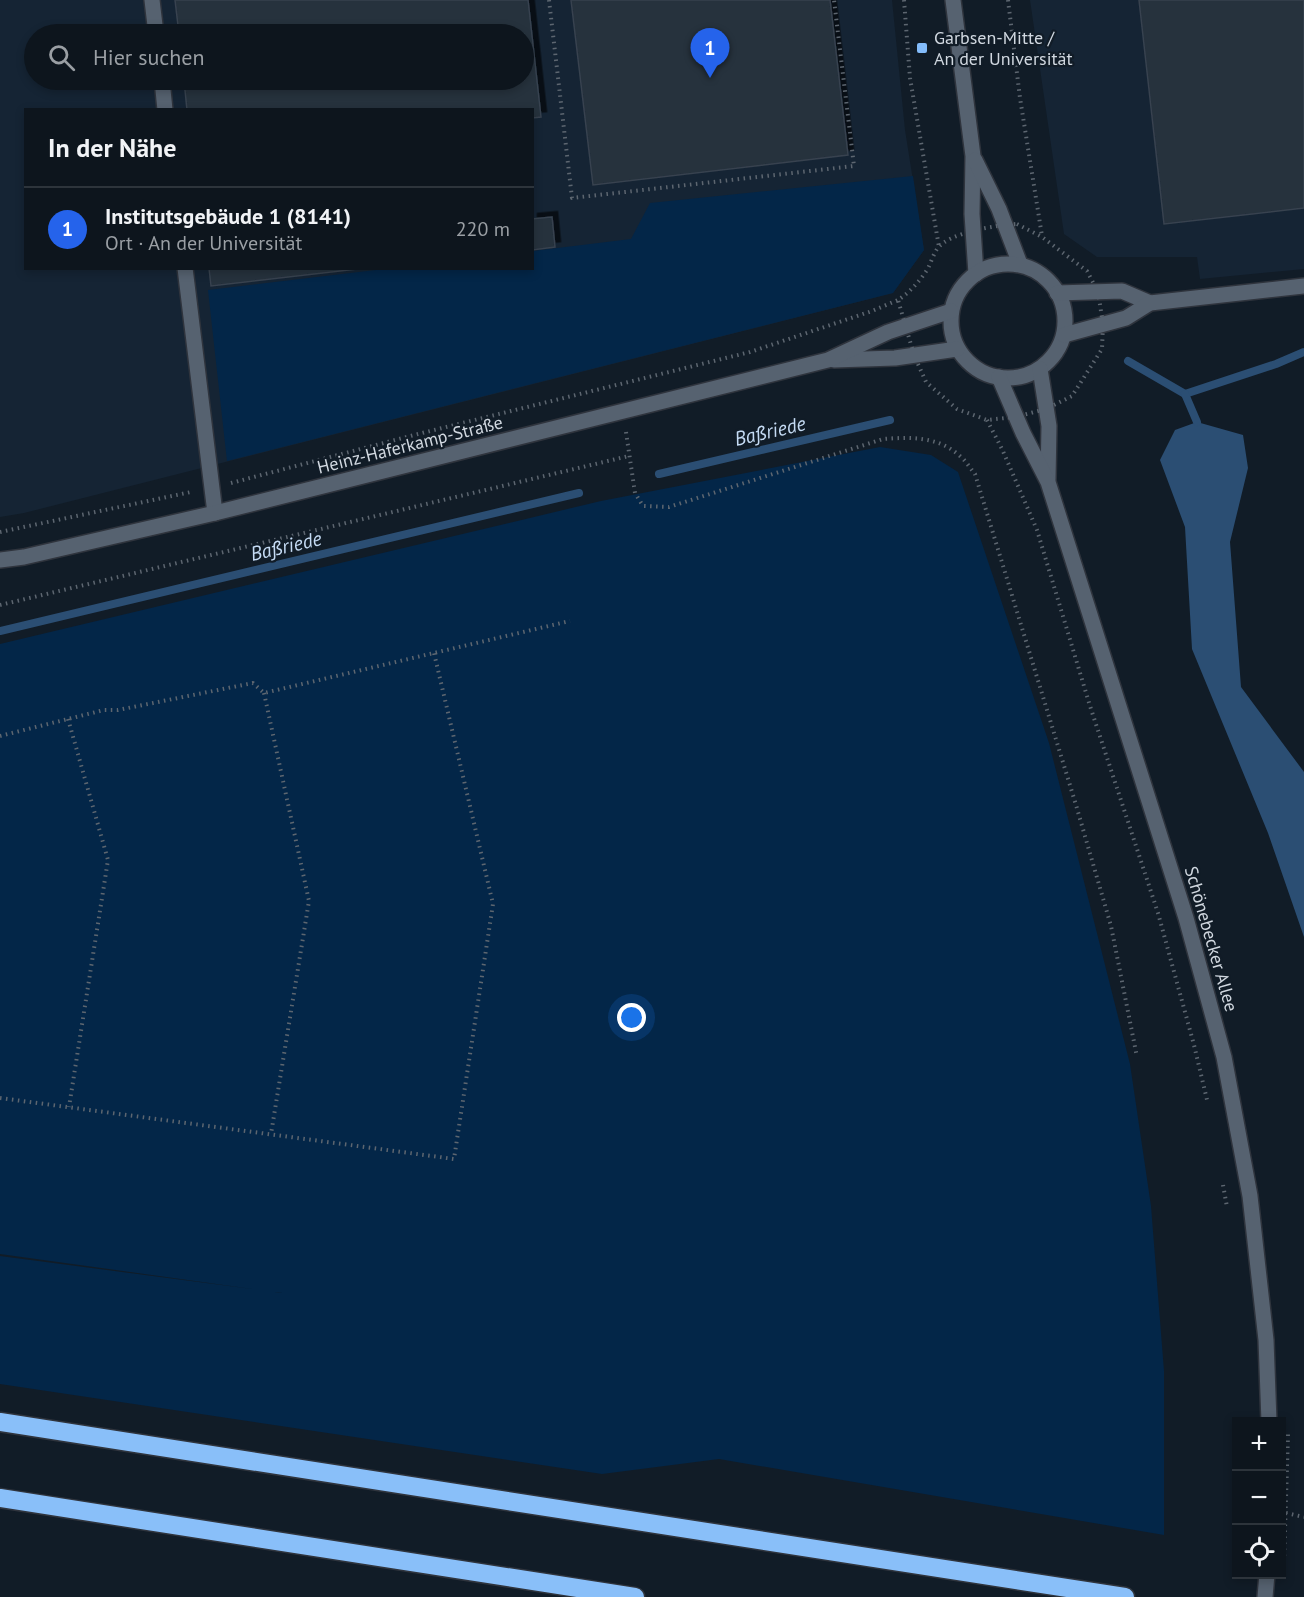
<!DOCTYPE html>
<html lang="de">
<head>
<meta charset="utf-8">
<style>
	:root { --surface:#0d151d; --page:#161e26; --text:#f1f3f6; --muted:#9a9fa4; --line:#2d343b; --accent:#2563eb }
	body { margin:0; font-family:"PT Sans",sans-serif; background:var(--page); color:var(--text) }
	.controls { position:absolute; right:18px; bottom:18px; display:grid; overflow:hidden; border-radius:0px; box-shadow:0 3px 9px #0003 }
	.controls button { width:54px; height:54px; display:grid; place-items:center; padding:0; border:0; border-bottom:2px solid var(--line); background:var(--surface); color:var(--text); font:30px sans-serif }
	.you { position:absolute; left:632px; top:1018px; width:21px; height:21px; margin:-15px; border:4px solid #fff; border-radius:50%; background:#1a73e8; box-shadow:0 0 0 9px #1a73e833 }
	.badge { display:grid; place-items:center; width:39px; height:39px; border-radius:50%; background:var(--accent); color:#fff; font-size:20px; font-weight:700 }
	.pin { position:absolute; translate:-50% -50px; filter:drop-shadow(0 2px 3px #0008) }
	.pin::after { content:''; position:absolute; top:32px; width:21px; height:18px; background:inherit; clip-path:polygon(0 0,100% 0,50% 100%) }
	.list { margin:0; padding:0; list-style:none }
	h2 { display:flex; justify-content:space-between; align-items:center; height:78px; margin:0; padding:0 24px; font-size:26px }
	h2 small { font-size:20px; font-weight:400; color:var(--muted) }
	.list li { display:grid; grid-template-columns:39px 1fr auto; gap:18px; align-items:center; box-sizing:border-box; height:84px; padding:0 24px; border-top:2px solid var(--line) }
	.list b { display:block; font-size:22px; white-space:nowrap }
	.list p { margin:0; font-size:20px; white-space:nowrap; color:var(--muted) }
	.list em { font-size:20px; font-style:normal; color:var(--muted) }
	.icon { flex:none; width:33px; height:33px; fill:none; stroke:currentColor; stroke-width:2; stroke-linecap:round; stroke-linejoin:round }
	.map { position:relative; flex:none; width:1304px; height:1597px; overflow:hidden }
	.search { position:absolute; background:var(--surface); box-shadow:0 3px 9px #0003; left:24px; top:24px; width:510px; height:66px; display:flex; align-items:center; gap:15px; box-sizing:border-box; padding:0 21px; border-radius:33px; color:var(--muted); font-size:22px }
	.panel { position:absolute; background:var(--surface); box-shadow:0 3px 9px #0003; left:24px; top:108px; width:510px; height:162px; border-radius:0px }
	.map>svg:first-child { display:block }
	.built { fill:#152434; fill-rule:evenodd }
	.green { fill:#032648 }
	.water { fill:#2b4e73 }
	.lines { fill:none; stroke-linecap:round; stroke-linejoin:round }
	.stream { stroke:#2b4e73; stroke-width:8 }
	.building { fill:#25303c; stroke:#37424f; stroke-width:1.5; filter:url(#shadow) }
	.minor-casing { stroke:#2f343d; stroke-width:18 }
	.highway-casing { stroke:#2f343d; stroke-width:21 }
	.path { stroke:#5d6670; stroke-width:4; stroke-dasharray:1.5 4.5; stroke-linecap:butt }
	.minor { stroke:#566270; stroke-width:15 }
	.highway { stroke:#89bff9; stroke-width:18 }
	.poi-dot { fill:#83bcfb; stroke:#111c27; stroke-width:2 }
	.labels { text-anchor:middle; stroke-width:4.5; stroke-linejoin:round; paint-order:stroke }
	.poi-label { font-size:18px; fill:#d1d8e0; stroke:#111c27; text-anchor:start }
	.street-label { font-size:18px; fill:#d1d8e0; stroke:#111c27 }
	.water-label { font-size:20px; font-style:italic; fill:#c5dbf4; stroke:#111c27 }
</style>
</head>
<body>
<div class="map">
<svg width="1304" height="1597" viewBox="0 0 1304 1597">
	<defs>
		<filter id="shadow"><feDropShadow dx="5.5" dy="-5.5" stdDeviation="0" flood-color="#0009"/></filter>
	</defs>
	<rect width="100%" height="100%" fill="#111c27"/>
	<g class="built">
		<path d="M0,0H892L905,130L924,250L893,293L24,513L0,517ZM34,34H524V80H34ZM26,110H532V268H26Z"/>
		<path d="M1030,0H1304V269L1200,279L1197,257H1097L1064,234Z"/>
	</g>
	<g class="green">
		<path d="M913,176L924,250L893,293L227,461L208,290L384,269L532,268L533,251L631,239L650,203Z"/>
		<path d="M880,447L931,455L958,472L1049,743L1130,1064L1151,1206L1164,1371V1535L719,1459L602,1474L0,1384V1256L282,1293L0,1254V644L601,501Z"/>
	</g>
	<path class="water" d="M1197,422L1243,435L1248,468L1230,542L1241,687L1304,772V937L1268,833L1192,649L1185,527L1160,460L1175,430Z"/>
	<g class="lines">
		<g class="stream">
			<path d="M1128,361L1185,394L1276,364L1304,352"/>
			<path d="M1185,394L1197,422"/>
			<path d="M659,474L890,420"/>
			<path d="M0,631L579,493"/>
		</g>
	</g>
	<g class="building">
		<path d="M175,0H528L541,117L532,118V110H187L184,80H524V34H179Z"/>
		<path d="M571,0H830L848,155L593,185Z"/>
		<path d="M1139,0H1304V208L1164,224Z"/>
		<path d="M552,217L555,247L532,250V219Z"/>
		<path d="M209,268H366L211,286Z"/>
	</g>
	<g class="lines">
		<g class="minor-casing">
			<g id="minor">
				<path d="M152,0L156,34"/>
				<path d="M953,0L973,156L972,214L976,274"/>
				<path d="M162,80L165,110"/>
				<path d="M975,160L999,209L1020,264"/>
				<circle cx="1008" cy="321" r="57"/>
				<path d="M185,268L215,513"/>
				<path d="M1057,293L1122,291L1150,303"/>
				<path d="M1064,335L1126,318L1150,303L1304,286"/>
				<path d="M834,360L895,358L957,349"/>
				<path d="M1040,369L1049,426L1048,479"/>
				<path d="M999,377L1023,433L1048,482L1186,918L1224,1057L1250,1196L1266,1340L1269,1422"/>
				<path d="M0,560L24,557L215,513L828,360L888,332L951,311"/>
				<path d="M1265,1597L1267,1574"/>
			</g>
		</g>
		<g class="highway-casing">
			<g id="highway">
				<path d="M0,1422L1125,1597"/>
				<path d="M0,1498L635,1597"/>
			</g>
		</g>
		<g class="path">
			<path d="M549,0L572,198L854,166L834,0"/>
			<path d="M904,0L910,78L939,247"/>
			<path d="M1008,0L1020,98L1042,236"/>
			<path d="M1017,224L1042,237L1087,271L1098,292L1103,324L1102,349L1072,396L1046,409L1015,417L987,420L957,409L926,382L914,355L898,300C910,292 919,282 927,270C931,263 933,255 937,249C949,232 998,225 1017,224Z"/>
			<path d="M987,420L1002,449L1037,530L1090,706L1158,913L1194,1045L1208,1104"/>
			<path d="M626,432L635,493L643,506L669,507L883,439C910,437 938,436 960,456C966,461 970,468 975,474L1076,805L1111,926L1137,1057"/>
			<path d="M231,483L418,434L750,352L872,311L898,300"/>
			<path d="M0,532L191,492"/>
			<path d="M0,605L629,456"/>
			<path d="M264,693L309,901L271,1134"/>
			<path d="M68,719L108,860L69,1107"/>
			<path d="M0,736L104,710H118L253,683L264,693L570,621"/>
			<path d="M0,1098L454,1159L493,904L434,653"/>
			<path d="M1223,1185L1227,1207"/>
			<path d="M1286,1513L1304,1517"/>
			<path d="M1284,1562L1288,1434"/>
		</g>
		<use href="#minor" class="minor"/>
		<use href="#highway" class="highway"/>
	</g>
	<rect class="poi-dot" x="916" y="42" width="12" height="12" rx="3"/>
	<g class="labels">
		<g class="poi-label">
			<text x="934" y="44">Garbsen-Mitte /<tspan x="934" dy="21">An der Universität</tspan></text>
		</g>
		<g class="street-label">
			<text transform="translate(410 445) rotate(-14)" y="6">Heinz-Haferkamp-Straße</text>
			<text transform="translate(1211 939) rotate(74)" y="6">Schönebecker Allee</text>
		</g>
		<g class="water-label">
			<text transform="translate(770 431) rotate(-13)" y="7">Baßriede</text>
			<text transform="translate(286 546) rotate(-13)" y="7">Baßriede</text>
		</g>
	</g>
</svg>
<div class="controls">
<button>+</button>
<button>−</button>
<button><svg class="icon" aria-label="locate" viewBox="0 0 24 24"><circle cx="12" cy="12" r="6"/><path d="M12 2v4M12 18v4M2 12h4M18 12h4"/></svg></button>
</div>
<div class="you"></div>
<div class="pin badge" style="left:710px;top:78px">1</div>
<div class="search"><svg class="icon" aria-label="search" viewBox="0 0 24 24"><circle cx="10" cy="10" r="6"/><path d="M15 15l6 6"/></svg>Hier suchen</div>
<section class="panel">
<h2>In der Nähe<small></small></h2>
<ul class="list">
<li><span class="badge">1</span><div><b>Institutsgebäude 1 (8141)</b><p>Ort · An der Universität</p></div><em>220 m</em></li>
</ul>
</section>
</div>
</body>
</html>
